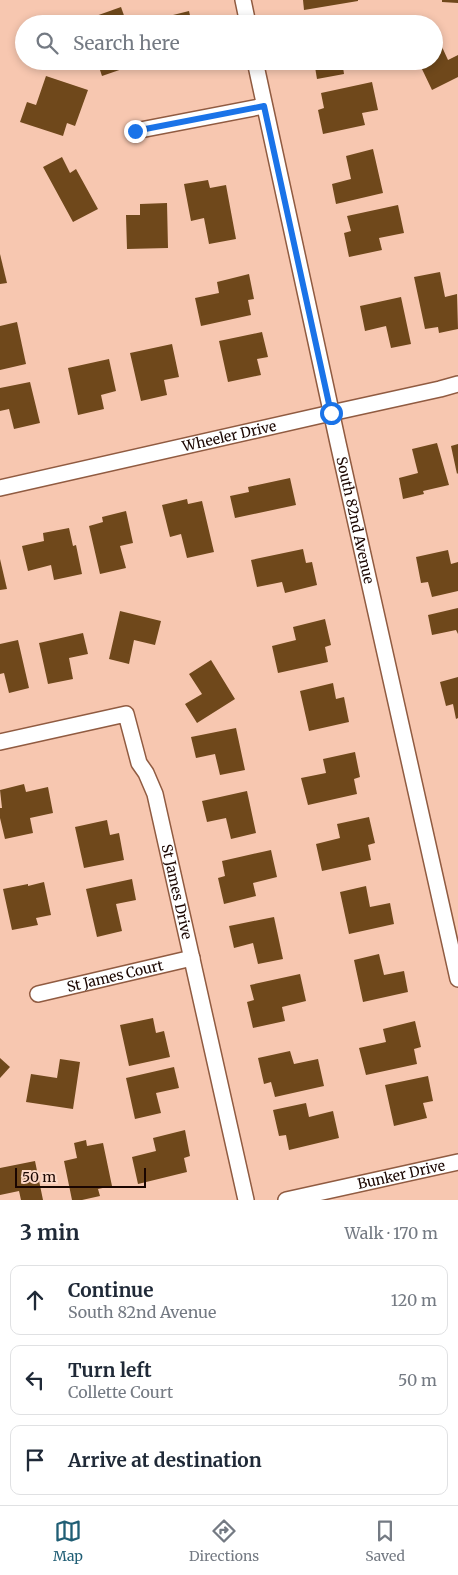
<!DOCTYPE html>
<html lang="en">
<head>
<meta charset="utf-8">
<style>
	:root { --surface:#fff; --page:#f6f6f7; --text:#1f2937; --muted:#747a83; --line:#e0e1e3; --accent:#205e75 }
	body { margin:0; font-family:Merriweather,serif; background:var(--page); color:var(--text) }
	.scale { position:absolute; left:15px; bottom:12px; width:131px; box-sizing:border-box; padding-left:5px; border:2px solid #1a0601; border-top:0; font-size:14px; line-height:18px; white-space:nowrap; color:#1a0601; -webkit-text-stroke:4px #fcd7c6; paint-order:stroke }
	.stop { position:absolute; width:15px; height:15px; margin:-11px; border:4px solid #1a73e8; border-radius:50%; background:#fff }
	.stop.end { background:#1a73e8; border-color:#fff; box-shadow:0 1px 5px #0008 }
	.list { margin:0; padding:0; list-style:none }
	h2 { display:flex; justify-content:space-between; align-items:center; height:65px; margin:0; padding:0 20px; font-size:21px }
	h2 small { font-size:16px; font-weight:400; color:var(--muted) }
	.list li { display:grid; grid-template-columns:32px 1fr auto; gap:15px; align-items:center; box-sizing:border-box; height:70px; margin:0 10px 10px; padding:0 10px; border:1px solid var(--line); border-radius:10px }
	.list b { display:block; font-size:19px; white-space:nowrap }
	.list p { margin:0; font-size:16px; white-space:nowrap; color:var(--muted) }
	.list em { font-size:16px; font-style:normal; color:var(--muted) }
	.icon { flex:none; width:28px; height:28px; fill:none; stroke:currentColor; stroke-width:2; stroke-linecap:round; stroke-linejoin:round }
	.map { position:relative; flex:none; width:458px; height:1200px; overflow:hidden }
	.search { position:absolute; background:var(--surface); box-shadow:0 2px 8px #0003; left:15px; right:15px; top:15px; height:55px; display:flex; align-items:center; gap:12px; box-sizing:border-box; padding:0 18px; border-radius:28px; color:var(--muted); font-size:19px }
	.sheet { height:305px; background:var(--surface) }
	nav { display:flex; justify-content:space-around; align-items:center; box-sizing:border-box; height:70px; border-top:1px solid var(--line); background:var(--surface); font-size:14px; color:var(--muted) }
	nav a { display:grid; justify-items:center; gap:2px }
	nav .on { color:var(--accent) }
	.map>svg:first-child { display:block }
	.building { fill:#6f481b }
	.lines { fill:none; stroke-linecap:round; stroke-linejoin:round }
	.street-casing { stroke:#905b41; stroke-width:18 }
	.street { stroke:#fff; stroke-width:15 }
	.route { stroke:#1a73e8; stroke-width:6 }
	.labels { text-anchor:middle; stroke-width:5; stroke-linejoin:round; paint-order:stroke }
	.street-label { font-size:14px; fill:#1a0601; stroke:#fcd7c6 }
</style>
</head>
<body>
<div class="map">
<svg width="458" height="1200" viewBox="0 0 458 1200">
	<rect width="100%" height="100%" fill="#f7c7b0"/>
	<g class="building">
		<path d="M303,0H358V1L304,10Z"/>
		<path d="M442,0H458V3L442,2Z"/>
		<path d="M121,7L127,24H95L93,17Z"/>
		<path d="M189,11L192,24H149V21Z"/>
		<path d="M437,36L448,60L458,55V77L432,90L421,67L423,66L421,61H434V38Z"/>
		<path d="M97,61H126L128,67L102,76Z"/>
		<path d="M157,61H179L180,64L159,69Z"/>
		<path d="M314,61H342L344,74L317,79Z"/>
		<path d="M46,76L88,90L75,126L67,123L63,136L20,122L27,102L36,105Z"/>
		<path d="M372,82L378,110L362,113L365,125L323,134L318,110L324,108L321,93Z"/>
		<path d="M373,149L383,193L336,204L332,184L351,179L346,156Z"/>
		<path d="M62,157L70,173L76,169L98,209L73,222L43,167Z"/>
		<path d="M208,180L210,188L226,185L236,239L209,244L204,218L191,221L184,184Z"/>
		<path d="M167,203L168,248L127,249L126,215H140V204Z"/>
		<path d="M398,205L404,233L379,238L382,250L349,257L344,233L351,231L347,216Z"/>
		<path d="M0,254L7,283L0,284Z"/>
		<path d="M440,272L445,297L457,294L458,329L439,333L438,327L425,329L414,277Z"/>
		<path d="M249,274L254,299L248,300L251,315L201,326L195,298L219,293L217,282Z"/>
		<path d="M401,297L411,344L391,348L386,326L365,331L360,306Z"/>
		<path d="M17,322L26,364L0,370V326Z"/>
		<path d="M262,332L268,357L257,359L261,375L228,382L219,341Z"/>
		<path d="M172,344L179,377L164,380L167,395L141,401L130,353Z"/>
		<path d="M109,359L116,391L101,395L104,409L78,415L68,368Z"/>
		<path d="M30,382L40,423L14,429L9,409L0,411V388Z"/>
		<path d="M437,443L449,485L423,491L424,494L403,499L399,478L418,473L412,449Z"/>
		<path d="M458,444V473L457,474L451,446Z"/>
		<path d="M290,478L296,505L235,518L230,496L249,492L248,487Z"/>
		<path d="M187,499L188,504L202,501L214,552L187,558L181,534L170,537L162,505Z"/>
		<path d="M126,511L133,543L120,546L126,568L100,574L89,526L103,522L102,517Z"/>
		<path d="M69,528L73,546L76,545L82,574L54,580L51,565L28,571L22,546L44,541L43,533Z"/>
		<path d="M303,549L306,563L312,562L317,585L285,593L282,582L257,587L251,560Z"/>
		<path d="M448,550L451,564L458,562V591L432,597L428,582L421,583L416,557Z"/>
		<path d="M0,559L7,589L0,590Z"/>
		<path d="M458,608V634L456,630L432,635L428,615Z"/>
		<path d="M120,611L161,621L155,645L134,640L129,664L109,659Z"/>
		<path d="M325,619L331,645L325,647L328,662L278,673L272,646L296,640L293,627Z"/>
		<path d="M83,633L88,654L69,658L73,679L48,684L39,643Z"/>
		<path d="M18,640L29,688L9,693L4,673L0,674V644Z"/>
		<path d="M211,660L235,699L197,723L185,704L202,694L189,674Z"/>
		<path d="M458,677V718L456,719L453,704L446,706L440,682Z"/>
		<path d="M333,683L336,699L344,697L349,722L309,731L300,691Z"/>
		<path d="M236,728L245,770L220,775L215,754L196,758L191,737Z"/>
		<path d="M355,752L360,777L354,779L357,794L308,805L301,778L326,773L323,759Z"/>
		<path d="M24,784L26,792L48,787L53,813L30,818L33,833L5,839L0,818V808H2L0,790Z"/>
		<path d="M247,791L256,833L231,839L226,818L207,822L202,801Z"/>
		<path d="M369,817L375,843L368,845L371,860L322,871L316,844L340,838L337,824Z"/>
		<path d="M107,820L110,835L119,833L124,860L84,868L75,827Z"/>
		<path d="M271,850L277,877L253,883L256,896L224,904L218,878L225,876L222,861Z"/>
		<path d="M132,879L136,900L116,904L122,931L97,937L86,889Z"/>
		<path d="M44,882L51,915L36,918L38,925L12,930L3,889L28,884V886Z"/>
		<path d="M366,886L370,907L390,903L394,924L349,934L340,892Z"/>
		<path d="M274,917L283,959L258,964L253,943L234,948L229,926Z"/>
		<path d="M379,954L384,975L404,971L408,992L363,1002L354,960Z"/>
		<path d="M300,974L306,1001L282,1007L285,1021L253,1028L247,1002L254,1000L250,985Z"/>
		<path d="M153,1018L156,1033L164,1031L170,1057L129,1066L120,1025Z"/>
		<path d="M415,1021L421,1047L414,1049L417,1064L366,1075L359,1048L386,1042L383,1029Z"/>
		<path d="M290,1051L294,1064L318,1059L324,1086L275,1097L271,1082L264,1084L258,1058Z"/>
		<path d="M0,1058L10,1067L0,1078Z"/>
		<path d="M60,1059L80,1062L73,1109L26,1102L31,1074L57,1078Z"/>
		<path d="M174,1067L179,1088L156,1093L161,1113L135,1119L126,1078Z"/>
		<path d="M428,1076L433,1101L423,1103L427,1118L394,1126L385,1085Z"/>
		<path d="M306,1103L309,1117L333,1111L339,1138L289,1150L286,1135L279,1136L273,1110Z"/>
		<path d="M185,1130L190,1156L184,1158L187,1172L138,1184L132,1157L156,1151L153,1138Z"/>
		<path d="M86,1140L87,1146L103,1143L112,1186L98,1189L100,1196L82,1200H72L64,1161L77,1158L74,1143Z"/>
		<path d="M35,1161L43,1200H21L19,1191L0,1195V1168Z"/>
	</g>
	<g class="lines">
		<g class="street-casing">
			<g id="street">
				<path d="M243,0L248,24"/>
				<path id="s1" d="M255,61L338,443L458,979"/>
				<path d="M135,131L264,106"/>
				<path id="s2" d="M0,488L331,413L440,389L458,384"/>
				<path id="s3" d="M0,742L126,714L139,763L146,773L155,794L246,1200"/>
				<path id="s4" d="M38,994L192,958"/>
				<path id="s5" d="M286,1200L458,1162"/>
			</g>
		</g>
		<use href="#street" class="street"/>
	</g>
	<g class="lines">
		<path class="route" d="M135,131L264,106L331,413"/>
	</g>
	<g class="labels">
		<g class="street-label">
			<text dy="5" stroke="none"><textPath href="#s2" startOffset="235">Wheeler Drive</textPath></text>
			<text dy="5" stroke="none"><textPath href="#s1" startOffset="470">South 82nd Avenue</textPath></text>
			<text dy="5" stroke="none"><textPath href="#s3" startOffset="315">St James Drive</textPath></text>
			<text dy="5" stroke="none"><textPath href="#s4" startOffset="79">St James Court</textPath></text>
			<text dy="5" stroke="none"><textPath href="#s5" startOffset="118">Bunker Drive</textPath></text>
		</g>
	</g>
</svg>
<div class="scale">50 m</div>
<div class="stop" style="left:331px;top:413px"></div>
<div class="stop end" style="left:135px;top:131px"></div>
<div class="search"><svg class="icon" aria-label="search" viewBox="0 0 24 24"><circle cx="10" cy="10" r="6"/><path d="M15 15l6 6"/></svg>Search here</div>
</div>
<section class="sheet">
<h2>3 min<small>Walk · 170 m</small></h2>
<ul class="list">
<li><svg class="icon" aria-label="ahead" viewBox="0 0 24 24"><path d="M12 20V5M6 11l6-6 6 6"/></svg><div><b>Continue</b><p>South 82nd Avenue</p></div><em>120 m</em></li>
<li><svg class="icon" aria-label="left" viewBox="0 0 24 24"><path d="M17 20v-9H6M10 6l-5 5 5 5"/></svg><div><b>Turn left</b><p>Collette Court</p></div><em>50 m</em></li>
<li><svg class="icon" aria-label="arrive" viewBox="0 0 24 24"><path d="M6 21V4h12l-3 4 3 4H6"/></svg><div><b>Arrive at destination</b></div></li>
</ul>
</section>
<nav>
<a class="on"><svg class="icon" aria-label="map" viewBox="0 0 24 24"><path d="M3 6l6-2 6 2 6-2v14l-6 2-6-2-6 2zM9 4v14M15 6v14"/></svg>Map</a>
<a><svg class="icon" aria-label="directions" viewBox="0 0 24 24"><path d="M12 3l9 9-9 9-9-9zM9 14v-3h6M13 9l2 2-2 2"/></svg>Directions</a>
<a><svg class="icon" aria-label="saved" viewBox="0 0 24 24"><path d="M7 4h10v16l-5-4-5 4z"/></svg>Saved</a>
</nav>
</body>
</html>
